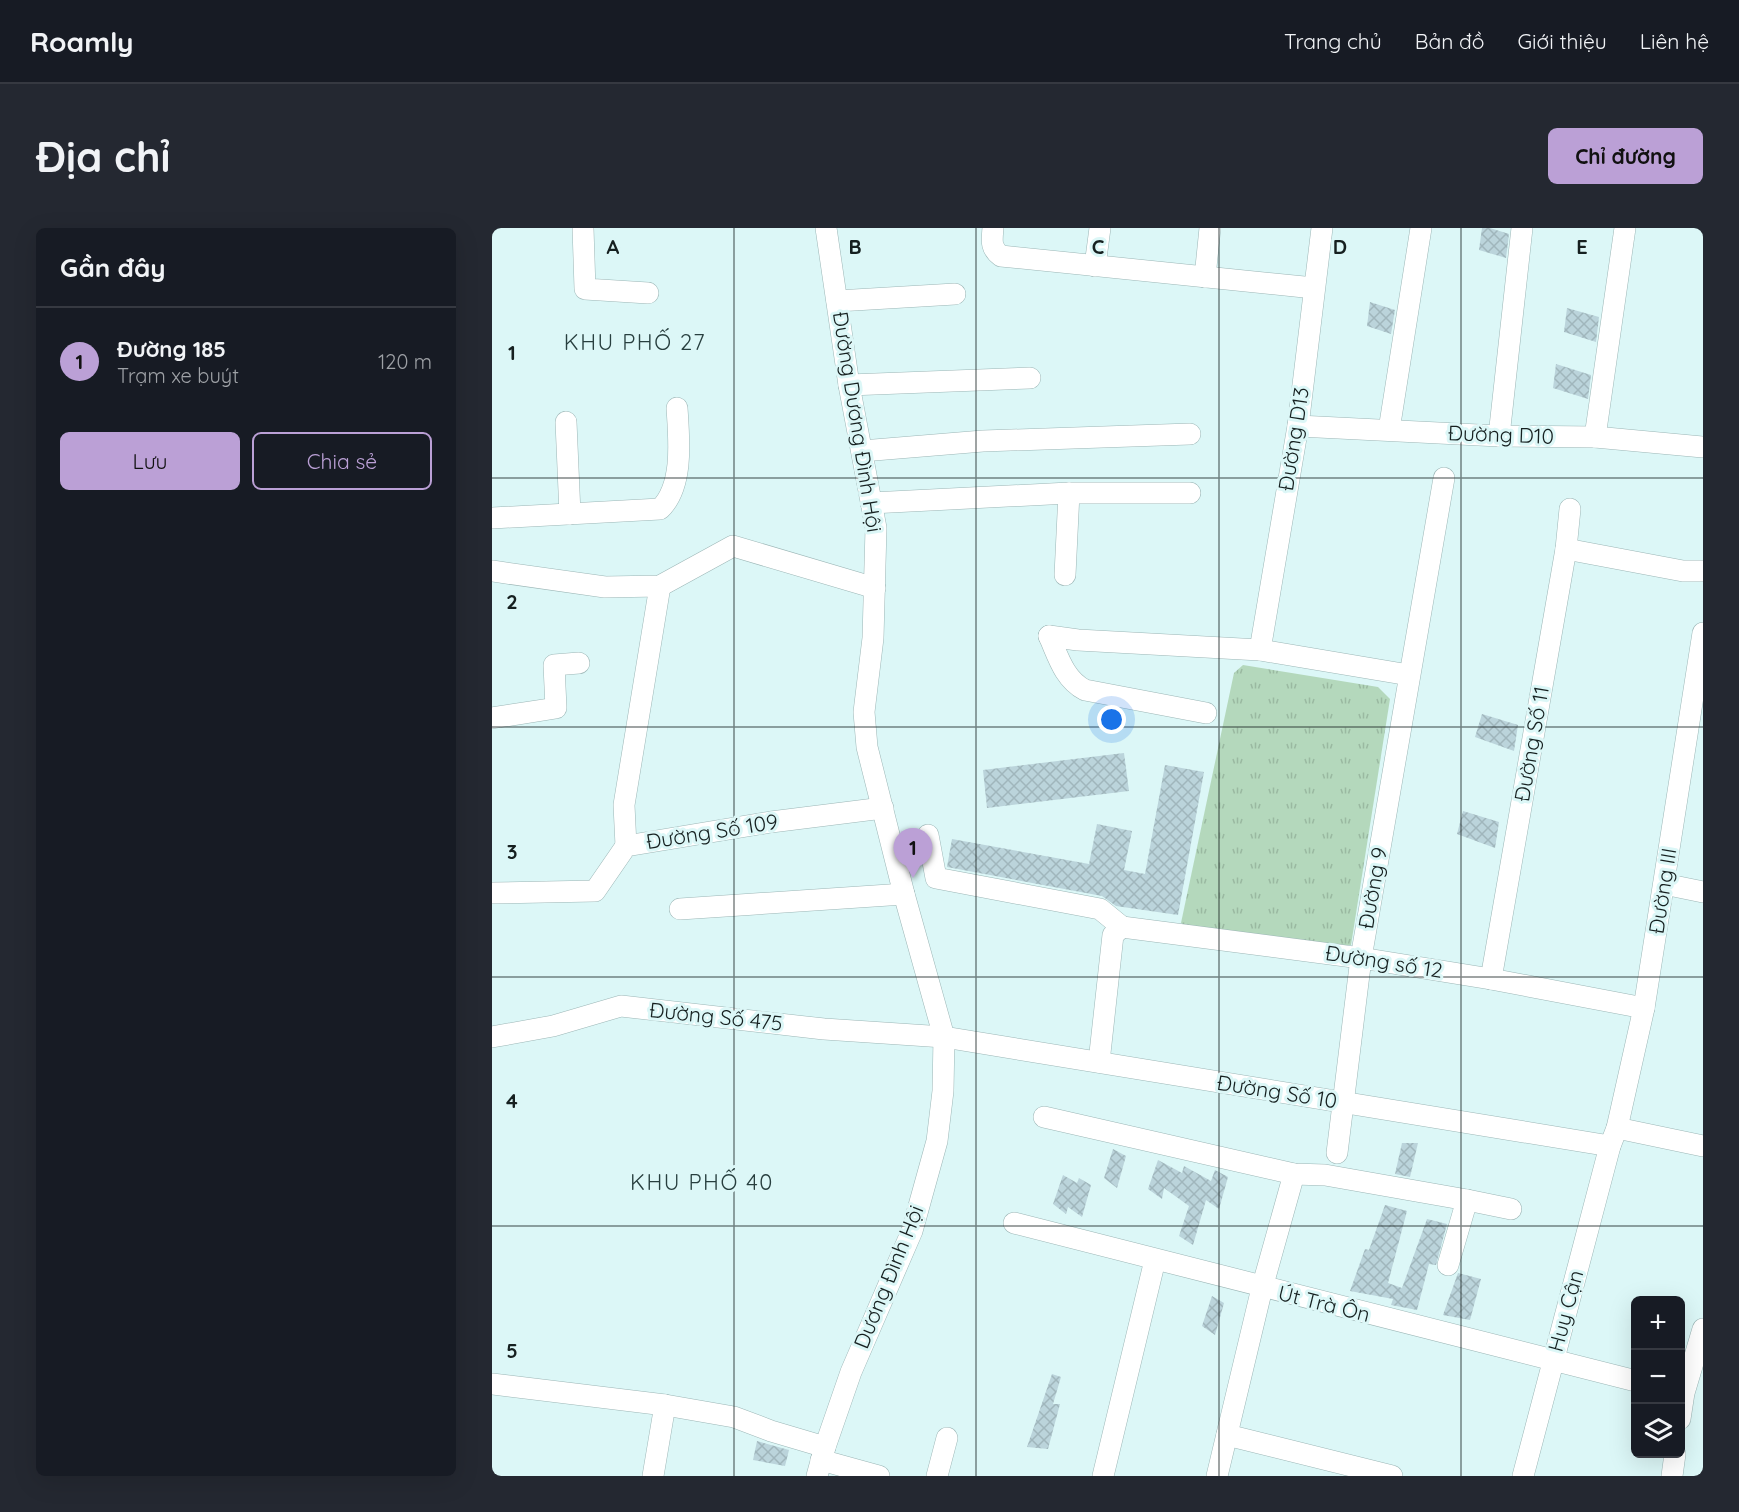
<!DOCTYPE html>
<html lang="vi">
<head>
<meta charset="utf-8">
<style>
	:root { --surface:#171b24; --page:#242831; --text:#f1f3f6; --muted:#9ea1a6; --line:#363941; --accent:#bba0d6 }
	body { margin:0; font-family:Quicksand,sans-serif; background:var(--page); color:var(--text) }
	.controls { position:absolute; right:18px; bottom:18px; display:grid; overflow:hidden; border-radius:9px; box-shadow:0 6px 24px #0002 }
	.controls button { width:54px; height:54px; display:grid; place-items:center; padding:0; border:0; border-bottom:2px solid var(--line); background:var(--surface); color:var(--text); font:30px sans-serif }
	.you { position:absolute; left:620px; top:492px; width:21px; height:21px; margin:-15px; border:4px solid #fff; border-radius:50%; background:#1a73e8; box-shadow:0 0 0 9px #1a73e833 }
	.badge { display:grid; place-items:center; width:39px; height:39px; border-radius:50%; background:var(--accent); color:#111; font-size:20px; font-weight:700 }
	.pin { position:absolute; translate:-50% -50px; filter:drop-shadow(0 2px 3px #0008) }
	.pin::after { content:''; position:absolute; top:32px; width:21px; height:18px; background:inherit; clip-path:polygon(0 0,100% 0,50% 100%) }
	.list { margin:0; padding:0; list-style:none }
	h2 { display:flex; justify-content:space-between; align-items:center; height:78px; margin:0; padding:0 24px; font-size:26px }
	h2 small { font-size:20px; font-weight:400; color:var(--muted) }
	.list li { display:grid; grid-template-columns:39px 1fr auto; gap:18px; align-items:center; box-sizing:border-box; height:108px; padding:0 24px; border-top:2px solid var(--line) }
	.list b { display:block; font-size:22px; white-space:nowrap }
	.list p { margin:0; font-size:20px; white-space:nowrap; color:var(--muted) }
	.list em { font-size:20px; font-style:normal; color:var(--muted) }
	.actions { display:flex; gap:12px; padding:18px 24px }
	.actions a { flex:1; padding:14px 0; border:2px solid var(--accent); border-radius:9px; text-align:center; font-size:21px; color:var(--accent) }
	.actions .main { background:var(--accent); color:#111 }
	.icon { flex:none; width:33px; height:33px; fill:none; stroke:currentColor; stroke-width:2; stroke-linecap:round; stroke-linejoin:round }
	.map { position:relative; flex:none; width:1211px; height:1248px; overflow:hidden; border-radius:9px }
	header { display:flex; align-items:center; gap:36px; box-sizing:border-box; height:84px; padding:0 30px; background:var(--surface); border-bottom:2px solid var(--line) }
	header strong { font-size:28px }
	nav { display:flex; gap:33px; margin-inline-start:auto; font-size:21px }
	.intro { display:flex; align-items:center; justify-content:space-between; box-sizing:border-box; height:144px; padding:0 36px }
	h1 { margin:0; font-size:42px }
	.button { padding:15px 27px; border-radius:9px; background:var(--accent); color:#111; font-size:21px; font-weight:700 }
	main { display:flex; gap:36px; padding:0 36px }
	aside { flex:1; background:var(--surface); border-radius:9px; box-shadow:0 6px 24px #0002 }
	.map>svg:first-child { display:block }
	.grass { fill:url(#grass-tufts) }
	.building { fill:url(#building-cross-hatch) }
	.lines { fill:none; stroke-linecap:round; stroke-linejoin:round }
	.minor-casing { stroke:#9cb6b6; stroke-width:22 }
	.minor { stroke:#fff; stroke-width:21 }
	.grid { fill:none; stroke:#162020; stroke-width:1.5; stroke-opacity:0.55 }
	.labels { text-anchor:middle; stroke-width:6; stroke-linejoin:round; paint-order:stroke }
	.street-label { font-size:21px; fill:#162020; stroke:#dcf7f7 }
	.neighbourhood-label { font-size:22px; letter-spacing:1.5px; fill:#283f3f; stroke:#dcf7f7 }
	.grid-label { font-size:20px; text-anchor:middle; font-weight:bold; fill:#162020; stroke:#dcf7f7; stroke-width:6; stroke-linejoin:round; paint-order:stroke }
</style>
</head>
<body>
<header>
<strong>Roamly</strong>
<nav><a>Trang chủ</a><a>Bản đồ</a><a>Giới thiệu</a><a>Liên hệ</a></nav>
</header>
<div class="intro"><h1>Địa chỉ</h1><a class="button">Chỉ đường</a></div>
<main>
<aside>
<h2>Gần đây<small></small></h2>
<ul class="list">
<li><span class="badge">1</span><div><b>Đường 185</b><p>Trạm xe buýt</p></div><em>120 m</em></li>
</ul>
<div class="actions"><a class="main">Lưu</a><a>Chia sẻ</a></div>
</aside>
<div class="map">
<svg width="1211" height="1248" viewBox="0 0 1211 1248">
	<defs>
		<pattern id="grass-tufts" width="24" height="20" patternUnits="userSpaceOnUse" patternTransform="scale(1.5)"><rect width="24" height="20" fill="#b4d8bc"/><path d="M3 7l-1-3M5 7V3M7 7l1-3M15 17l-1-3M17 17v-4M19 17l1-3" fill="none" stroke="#9ab9a1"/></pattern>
		<pattern id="building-cross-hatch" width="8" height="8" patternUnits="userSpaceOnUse" patternTransform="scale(1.5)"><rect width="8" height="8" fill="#bbd4db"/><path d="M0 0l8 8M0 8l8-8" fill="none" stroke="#a0b6bc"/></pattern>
	</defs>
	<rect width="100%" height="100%" fill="#dcf7f7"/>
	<path class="grass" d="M751,437L886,459L898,471L859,717L839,718L697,700L689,695L742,445Z"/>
	<g class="building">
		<path d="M990,0H998L1017,6L1014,30L987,22Z"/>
		<path d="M878,74L903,82L899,106L875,98Z"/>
		<path d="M1075,80L1107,89L1104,114L1072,104Z"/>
		<path d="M1064,136L1099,147L1096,171L1061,160Z"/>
		<path d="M990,486L1026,497L1022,523L983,509Z"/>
		<path d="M632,525L637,563L495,580L491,542Z"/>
		<path d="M673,537L712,544L686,687L624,678L610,668L455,639L460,611L597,636L605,596L640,603L632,642L653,646Z"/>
		<path d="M971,583L1007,594L1003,620L965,606Z"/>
		<path d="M910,915H926L918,949L903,946Z"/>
		<path d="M621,921L634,928L625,960L612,950Z"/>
		<path d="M666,932L690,945L692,938L719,953L723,942L736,949L727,981L714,972L701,1017L687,1008L697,978L672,960L670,971L656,961Z"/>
		<path d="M571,947L585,955L587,950L599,957L590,989L576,979L574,986L561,976Z"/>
		<path d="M893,977L915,983L896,1055L910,1060L935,991L955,996L944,1037L937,1036L925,1082L899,1077L901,1071L858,1063L873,1021L877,1022Z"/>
		<path d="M966,1045L989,1051L978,1092L951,1087Z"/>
		<path d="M720,1068L732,1075L723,1107L710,1098Z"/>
		<path d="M560,1146L569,1149L561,1176H568L556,1221L535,1219Z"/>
		<path d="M265,1213L297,1222L293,1238L261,1232Z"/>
	</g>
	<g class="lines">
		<g class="minor-casing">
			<g id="minor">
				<path d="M91,0L93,61L156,65"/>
				<path d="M501,0C500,12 498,20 509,28L822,60"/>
				<path d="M603,38L608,0"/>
				<path d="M713,49L718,0"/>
				<path d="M345,73L463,66"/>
				<path d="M357,157L538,150"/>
				<path d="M74,194L78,286"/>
				<path d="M806,198L1007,208L1103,209L1211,219"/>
				<path d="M897,202L929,0"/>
				<path d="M1007,208L1030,0"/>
				<path d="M1103,209L1133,0"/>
				<path d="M370,223L491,213L698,206"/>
				<path d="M379,275L577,265H698"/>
				<path d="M0,290L168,281C192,258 187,211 185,180"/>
				<path d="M1074,321L1191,343H1211"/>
				<path d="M0,343L113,359L168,358L241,318L383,360"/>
				<path d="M573,347L577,265"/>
				<path d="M557,408L586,412L768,422L917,447"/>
				<path d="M557,408C566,428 572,451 593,462L714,485"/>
				<path d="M768,422L806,198L830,0"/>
				<path d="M0,490L64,480L62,437L87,435"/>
				<path d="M436,607L444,650L608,681L630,699"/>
				<path d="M134,618L132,577L168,358"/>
				<path d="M1172,656L1211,664"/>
				<path d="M0,665L103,663L134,618L279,594L391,580"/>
				<path d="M188,681L412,666"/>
				<path d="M630,699L869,730L999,751L1152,780"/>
				<path d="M999,751L1074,321L1078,281"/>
				<path d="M0,809L61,798L129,778L332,801L452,809L1118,918"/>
				<path d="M607,834L621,707L630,699"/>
				<path d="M552,889L802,946L833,947L975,972L956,1037"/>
				<path d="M1125,900L1211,918"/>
				<path d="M845,925L869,730L952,250"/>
				<path d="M975,972L1019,981"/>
				<path d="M522,995L1144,1153"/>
				<path d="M0,1156L173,1177L242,1189L279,1203L333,1219"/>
				<path d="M1188,1191L1192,1165L1211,1101"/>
				<path d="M735,1207L900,1248"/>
				<path d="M329,1232L387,1248"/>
				<path d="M161,1248L173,1177"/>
				<path d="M325,1248L333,1219L359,1144L420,1003L445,913L451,863L452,809L412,666L375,519L372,484L381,410L384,300L357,157L334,0"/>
				<path d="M445,1248L455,1210"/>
				<path d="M611,1248L663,1032"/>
				<path d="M725,1248L770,1060L802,946"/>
				<path d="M1031,1248L1118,918L1125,900L1152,780L1211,405"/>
				<path d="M1180,1248L1183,1226"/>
			</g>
		</g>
		<use href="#minor" class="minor"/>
	</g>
	<path class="grid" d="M242,0V1248M484,0V1248M727,0V1248M969,0V1248M0,250H1211M0,499H1211M0,749H1211M0,998H1211"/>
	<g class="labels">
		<g class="street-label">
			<text transform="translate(365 194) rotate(81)" y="7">Đường Dương Đình Hội</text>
			<text transform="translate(1009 207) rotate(2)" y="7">Đường D10</text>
			<text transform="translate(802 211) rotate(-81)" y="7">Đường D13</text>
			<text transform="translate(1040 516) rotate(-80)" y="7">Đường Số 11</text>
			<text transform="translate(220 604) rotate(-9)" y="7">Đường Số 109</text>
			<text transform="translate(881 660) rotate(-80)" y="7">Đường 9</text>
			<text transform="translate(1171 663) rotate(-81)" y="7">Đường III</text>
			<text transform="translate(892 734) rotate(9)" y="7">Đường số 12</text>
			<text transform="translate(224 789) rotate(6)" y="7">Đường Số 475</text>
			<text transform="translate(785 864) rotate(9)" y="7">Đường Số 10</text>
			<text transform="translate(397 1049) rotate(-68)" y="7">Dương Đình Hội</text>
			<text transform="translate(832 1076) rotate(14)" y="7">Út Trà Ôn</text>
			<text transform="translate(1074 1083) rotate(-75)" y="7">Huy Cận</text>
		</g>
		<g class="neighbourhood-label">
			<text x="143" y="122">KHU PHỐ 27</text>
			<text x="210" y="962">KHU PHỐ 40</text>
		</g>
	</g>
	<g class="grid-label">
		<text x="121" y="26">A</text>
		<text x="363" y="26">B</text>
		<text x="606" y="26">C</text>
		<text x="848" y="26">D</text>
		<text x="1090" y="26">E</text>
		<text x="20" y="132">1</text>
		<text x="20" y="381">2</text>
		<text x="20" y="631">3</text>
		<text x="20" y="880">4</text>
		<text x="20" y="1130">5</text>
	</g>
</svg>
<div class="controls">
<button>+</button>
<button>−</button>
<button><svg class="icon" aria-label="layers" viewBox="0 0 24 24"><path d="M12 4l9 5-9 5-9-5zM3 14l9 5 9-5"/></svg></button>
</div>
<div class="you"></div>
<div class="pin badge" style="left:421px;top:650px">1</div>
</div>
</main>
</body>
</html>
